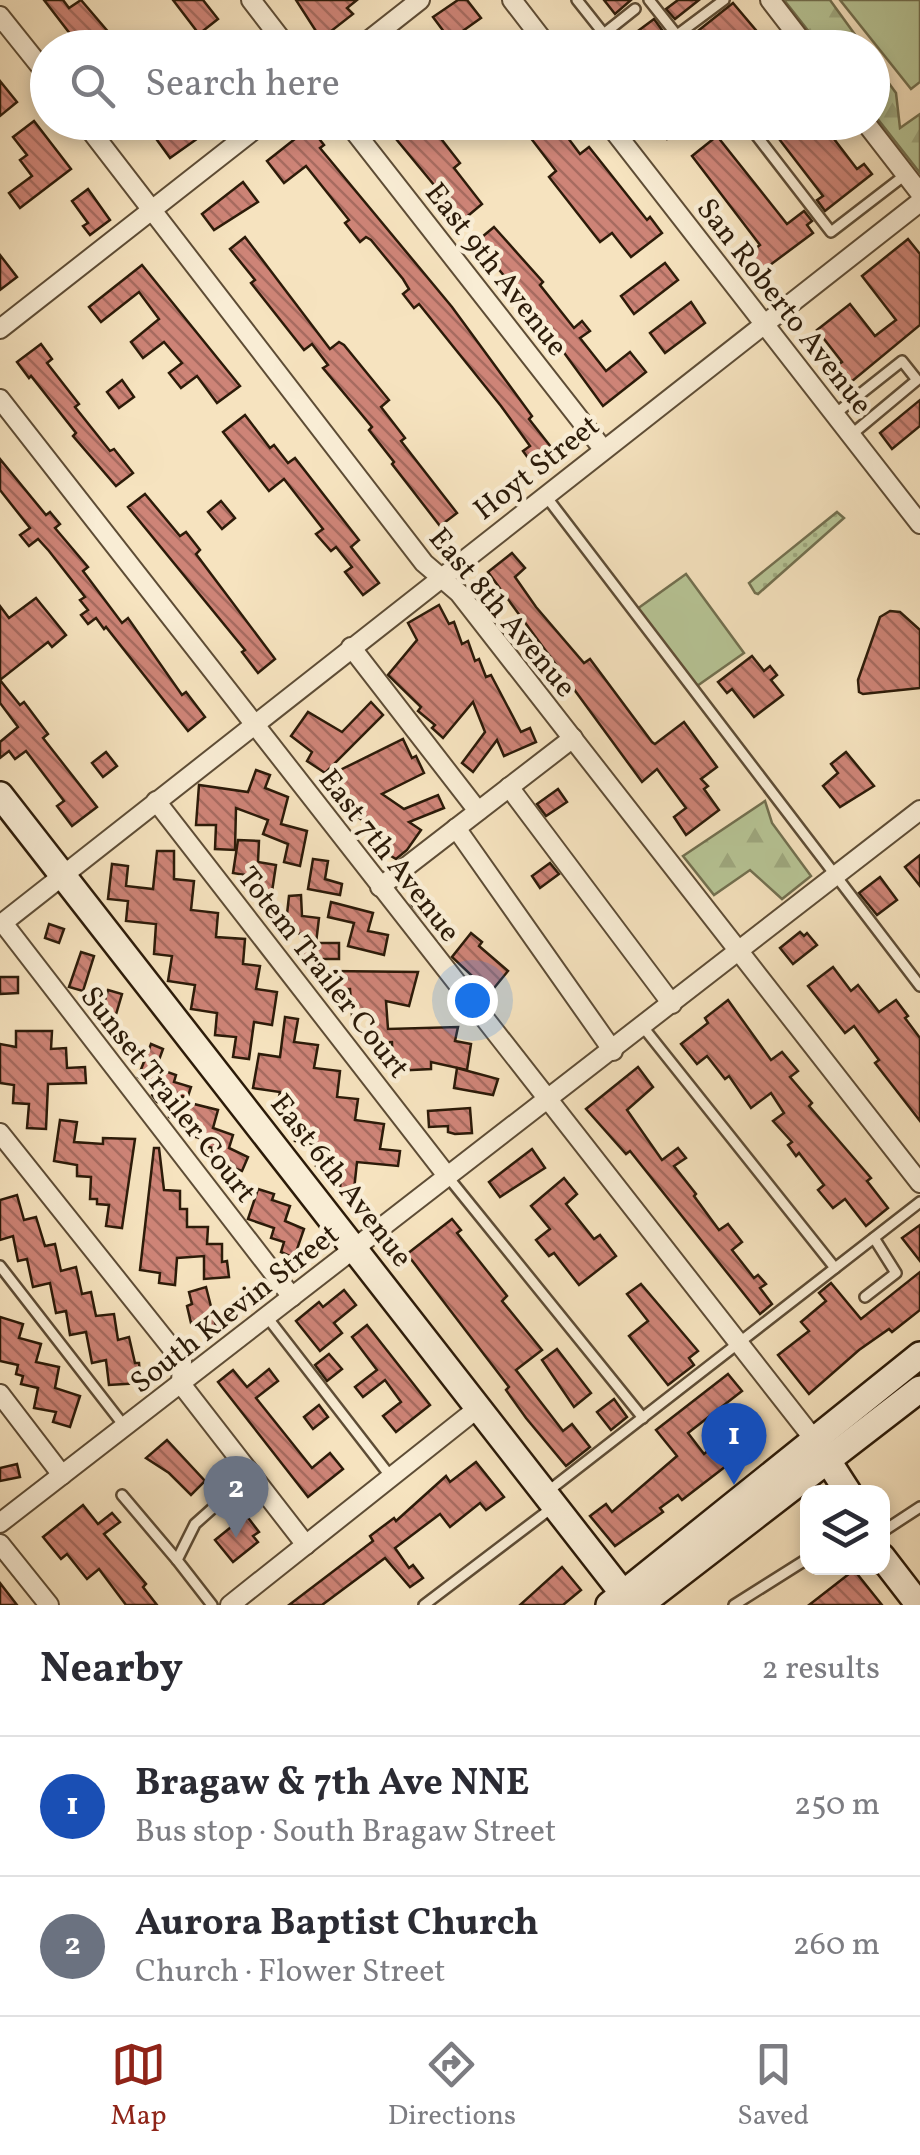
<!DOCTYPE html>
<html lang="en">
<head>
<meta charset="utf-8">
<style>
	:root { --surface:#fff; --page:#f7f7f7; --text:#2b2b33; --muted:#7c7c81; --line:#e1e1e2; --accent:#8f2418 }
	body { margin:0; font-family:Vollkorn,serif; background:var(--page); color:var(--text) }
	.controls { position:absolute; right:30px; bottom:30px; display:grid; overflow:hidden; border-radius:20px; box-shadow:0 5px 15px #0003 }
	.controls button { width:90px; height:90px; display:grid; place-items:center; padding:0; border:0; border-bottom:2px solid var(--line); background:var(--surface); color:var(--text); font:50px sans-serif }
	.you { position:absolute; left:472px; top:1000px; width:35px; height:35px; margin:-25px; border:8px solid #fff; border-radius:50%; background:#1a73e8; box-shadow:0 0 0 15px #1a73e833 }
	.badge { display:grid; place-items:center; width:65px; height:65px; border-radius:50%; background:var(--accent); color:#fff; font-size:32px; font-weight:700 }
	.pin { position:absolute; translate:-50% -82px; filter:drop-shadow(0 2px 5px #0008) }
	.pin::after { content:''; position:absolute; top:52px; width:35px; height:30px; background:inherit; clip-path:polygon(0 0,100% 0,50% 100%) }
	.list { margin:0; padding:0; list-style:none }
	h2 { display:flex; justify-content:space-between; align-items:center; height:130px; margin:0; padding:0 40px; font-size:42px }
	h2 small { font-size:32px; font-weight:400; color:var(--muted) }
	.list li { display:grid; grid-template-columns:65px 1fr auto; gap:30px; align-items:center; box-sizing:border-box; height:140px; padding:0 40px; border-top:2px solid var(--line) }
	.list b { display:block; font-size:38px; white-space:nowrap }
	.list p { margin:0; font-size:32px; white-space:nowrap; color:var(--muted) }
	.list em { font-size:32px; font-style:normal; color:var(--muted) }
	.icon { flex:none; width:55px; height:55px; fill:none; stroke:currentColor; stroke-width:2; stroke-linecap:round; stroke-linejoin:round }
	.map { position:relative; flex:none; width:920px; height:1605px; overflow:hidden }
	.search { position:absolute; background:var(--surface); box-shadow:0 5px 15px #0003; left:30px; right:30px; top:30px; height:110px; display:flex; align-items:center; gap:25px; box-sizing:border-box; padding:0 35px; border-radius:55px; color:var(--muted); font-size:38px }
	.sheet { height:410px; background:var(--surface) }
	nav { display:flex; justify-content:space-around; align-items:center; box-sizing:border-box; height:140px; border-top:2px solid var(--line); background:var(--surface); font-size:28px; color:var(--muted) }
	nav a { display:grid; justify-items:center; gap:5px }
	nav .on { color:var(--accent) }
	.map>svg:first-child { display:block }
	.grass { fill:url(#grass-dots); stroke:#727050; stroke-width:2.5 }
	.forest { fill:url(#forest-firs); stroke:#727050; stroke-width:2.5 }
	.green { fill:#b7c596; stroke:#727050; stroke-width:2.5 }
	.building { fill:url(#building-back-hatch); stroke:#2c1b09; stroke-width:2.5 }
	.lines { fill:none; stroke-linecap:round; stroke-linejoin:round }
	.lane-casing { stroke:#5e4d36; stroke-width:14 }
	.street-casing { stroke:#5e4d36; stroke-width:22 }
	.secondary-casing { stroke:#2c1b09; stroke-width:30 }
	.lane { stroke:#f9edd5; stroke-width:9 }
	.street { stroke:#f9edd5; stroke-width:18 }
	.secondary { stroke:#f9edd5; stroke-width:25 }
	.labels { text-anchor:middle; stroke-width:9; stroke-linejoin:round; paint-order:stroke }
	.street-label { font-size:30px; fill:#2c1b09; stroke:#f9edd5 }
</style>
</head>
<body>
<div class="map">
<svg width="920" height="1605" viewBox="0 0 920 1605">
	<defs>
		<pattern id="grass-dots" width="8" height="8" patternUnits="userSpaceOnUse" patternTransform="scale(2.5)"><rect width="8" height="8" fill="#b7c596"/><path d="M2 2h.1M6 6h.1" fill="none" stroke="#9ea980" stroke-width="1.8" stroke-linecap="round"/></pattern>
		<pattern id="forest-firs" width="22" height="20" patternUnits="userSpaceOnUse" patternTransform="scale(2.5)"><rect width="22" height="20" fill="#b7c596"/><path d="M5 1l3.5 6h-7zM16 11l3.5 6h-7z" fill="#9ea980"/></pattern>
		<pattern id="building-back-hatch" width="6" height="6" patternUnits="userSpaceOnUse" patternTransform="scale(2.5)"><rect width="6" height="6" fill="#ce8477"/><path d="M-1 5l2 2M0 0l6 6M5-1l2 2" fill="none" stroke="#a76b60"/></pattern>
	</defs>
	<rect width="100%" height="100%" fill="#f6e3bf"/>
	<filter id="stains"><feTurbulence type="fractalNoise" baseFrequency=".002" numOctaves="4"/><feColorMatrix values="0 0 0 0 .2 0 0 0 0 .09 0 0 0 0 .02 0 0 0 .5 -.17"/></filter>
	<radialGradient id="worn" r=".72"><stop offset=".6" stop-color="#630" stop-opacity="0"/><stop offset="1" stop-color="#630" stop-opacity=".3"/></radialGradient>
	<path class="grass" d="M837,512L844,518L758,594L755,593L749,583Z"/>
	<g class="forest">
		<path d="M784,0H830L864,47H821Z"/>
		<path d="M872,60L896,93L900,128L920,114V173L873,113Z"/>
		<path d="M765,801L772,823L811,876L782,899L750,870L714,895L683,856Z"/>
	</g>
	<g class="green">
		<path d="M840,0H920V82L911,89Z"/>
		<path d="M686,574L744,653L697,686L637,609Z"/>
	</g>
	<g class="building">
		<path d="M44,0H63L69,8L81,0L122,48H81Z"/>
		<path d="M173,0H203L218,19L199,34Z"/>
		<path d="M296,0H357L347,8L353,14L321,39Z"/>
		<path d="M458,0H467L481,18L450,40L433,17Z"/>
		<path d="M604,0H631L615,14Z"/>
		<path d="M678,0H699L675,19L666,9Z"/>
		<path d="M733,3L771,48H696L689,38Z"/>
		<path d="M654,19L662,30L656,34L662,42L655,48H615Z"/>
		<path d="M0,81L17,102L0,116Z"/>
		<path d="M34,121L71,169L20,208L9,193L32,176L20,160L27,155L13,137Z"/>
		<path d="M144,122H190L201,136L170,158Z"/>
		<path d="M382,122H428L460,163L454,168L482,204L463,220Z"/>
		<path d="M491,122H556L580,154L589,147L647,220L650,217L662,233L631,257L612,233L600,242L549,177L556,171L520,124L502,137Z"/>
		<path d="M653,122H686L667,139Z"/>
		<path d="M766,122H821L857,169L864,164L872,174L825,211L817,200L823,196Z"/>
		<path d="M310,127L324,145L320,148L452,307L532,416L529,419L551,447L531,462L523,451L530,446L501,406L419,304L414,308L403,294L409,289L403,279L371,240L366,237L360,242L345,223L349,220L306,166L284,183L267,161Z"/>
		<path d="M717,136L787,224L804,211L812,221L807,225L813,233L758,274L745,256L760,245L692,156Z"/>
		<path d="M243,182L258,202L214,230L202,214Z"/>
		<path d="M88,189L110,220L90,235L83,226L88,223L72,201Z"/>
		<path d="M494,227L543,282L540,285L574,328L582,321L590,331L580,338L606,371L630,352L646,372L603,406L535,313L476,242Z"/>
		<path d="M245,237L330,349L339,342L344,345L389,400L381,407L405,438L401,441L457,513L440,526L392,464L394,462L369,430L372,427L323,368L328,365L312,344L304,350L251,283L255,280L230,249Z"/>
		<path d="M908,239L920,254V325L845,387L832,369L842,362L817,330L850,304L875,336L896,320L862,276Z"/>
		<path d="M0,255L17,277L0,290Z"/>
		<path d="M665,263L678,280L634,314L621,296Z"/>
		<path d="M142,265L240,386L217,403L197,376L181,388L169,373L182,363L164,342L143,358L131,342L159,319L139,292L101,322L89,307Z"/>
		<path d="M691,302L705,323L665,353L650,333Z"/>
		<path d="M41,344L52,359L47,363L79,404L75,407L110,451L114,449L133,473L116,486L73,436L76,433L31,376L29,378L17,362Z"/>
		<path d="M122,380L134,397L119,408L107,392Z"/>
		<path d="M920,400V426L892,449L880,433Z"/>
		<path d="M245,415L270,448L274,445L288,463L295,458L359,540L351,547L379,583L363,595L345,572L352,567L336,547L331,551L316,534L323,529L284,479L269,491L223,432Z"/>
		<path d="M0,459L46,515L50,512L60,524L55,528L88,567L83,571L122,623L128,618L182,695L186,692L205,717L188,731L106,627L104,629L96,618L88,624L81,615L88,610L80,600L85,597L49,551L38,539L29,546L20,535L30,528L0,490Z"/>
		<path d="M145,494L180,536L186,532L200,550L196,554L275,659L258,673L242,652L245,650L128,507Z"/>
		<path d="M221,501L235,518L222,529L208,512Z"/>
		<path d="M512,553L525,568L515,577L536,607L584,663L590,659L652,742L655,744L684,722L717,767L701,779L708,786L704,789L719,810L686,835L674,817L686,808L657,769L642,782L488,572Z"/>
		<path d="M36,598L66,635L52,647L48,642L0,680V606L9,618Z"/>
		<path d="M439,605L449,624L454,622L462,644L468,641L475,661L479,659L486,677L491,675L521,732L530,728L536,742L504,756L497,740L473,772L462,763L485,732L473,702L443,738L432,728L435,725L418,711L421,707L388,675L417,640L408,623Z"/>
		<path d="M890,611L900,612L920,630V688L863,694L859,692L858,680L880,617Z"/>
		<path d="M752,656L764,671L770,666L777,675L771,680L783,695L754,717L732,689L727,693L718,682Z"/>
		<path d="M0,680L20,705L24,702L48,734L43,738L97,807L72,826L57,806L64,801L26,751L15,759L9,751L0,758V742L18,727L0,703Z"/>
		<path d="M371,702L383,715L325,773L307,761L312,752L291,736L308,712L342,732Z"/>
		<path d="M403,739L412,758L416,756L424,773L382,794L404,809L438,795L444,808L409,822L421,830L407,850L396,859L386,853L389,848L370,834L373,828L354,814L359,808L321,786L326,777Z"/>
		<path d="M106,752L117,766L103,777L92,763Z"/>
		<path d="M846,752L874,786L840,807L823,786L838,773L831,764Z"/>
		<path d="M256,770L270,775L265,788L288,797L281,824L307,831L300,866L284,862L288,844L263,834L268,820L236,808L235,850L215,849L216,825H196L199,785L248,792Z"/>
		<path d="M558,789L567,802L546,816L537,804Z"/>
		<path d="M238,840L259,841L258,862L276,865L270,905L260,906L258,877L233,873Z"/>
		<path d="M157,851H174V879L194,881L191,910L218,913L216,937L245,939L243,964L260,966L256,989L277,992L272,1025L254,1022L249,1059L233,1057L236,1037L215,1035L217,1013L191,1009L195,985L168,981L172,956L154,954L156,924L126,921L128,901L108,899L112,864L128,866L126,886L153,889Z"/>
		<path d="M920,855V886L905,867Z"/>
		<path d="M313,859L328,861L325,879L342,884L340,895L308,889Z"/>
		<path d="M550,863L559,874L540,888L532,876Z"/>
		<path d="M880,877L897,900L877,915L859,893Z"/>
		<path d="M301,895L302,916L319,918L316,943H339V959H303V934L285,932L289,896Z"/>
		<path d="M418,895L432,904L422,917L411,904Z"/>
		<path d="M331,902L373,913L368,931L388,935L384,955L348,946L354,923L328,917Z"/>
		<path d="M49,924L64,929L59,943L45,938Z"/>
		<path d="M800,932L804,936L807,933L817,945L793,964L780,948Z"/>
		<path d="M471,933L482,942L479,946L508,971L490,993L452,957Z"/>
		<path d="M81,952L94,956L83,991L69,987Z"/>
		<path d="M833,967L851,991L858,985L879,1012L896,1000L908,1016L905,1018L920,1038V1121L875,1063L879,1060L854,1026L845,1033L808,986Z"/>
		<path d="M329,971L418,972L409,1006L386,1001L388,1029L458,1027L455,1041L471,1044L467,1070L431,1062V1069L393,1071L392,1042L372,1043L370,1014L352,1016L350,989H329Z"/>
		<path d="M0,977H18V993L0,994Z"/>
		<path d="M108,990L122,994L112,1028L98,1023Z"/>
		<path d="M728,1000L771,1060L782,1052L798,1071L790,1077L812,1103L809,1106L871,1178L867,1181L888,1208L866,1226L845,1199L833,1208L818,1190L824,1185L799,1153L796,1156L788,1145L792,1142L773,1121L784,1113L771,1093L751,1108L729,1076L725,1079L707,1056L697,1064L681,1044L708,1023L705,1018Z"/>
		<path d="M285,1017L298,1019L294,1042L318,1045L314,1068L340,1071L337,1097L358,1099L355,1120L384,1124L380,1149L400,1151L398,1166L357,1162L353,1199L339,1197L342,1170L316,1166L319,1145L295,1141L298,1119L283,1116L276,1111L280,1092L253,1088L259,1054L280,1057Z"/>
		<path d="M16,1031H52L51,1049L66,1048L67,1068L85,1067L86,1083L48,1084L46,1129L27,1128L29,1104L13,1103L14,1085L0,1083V1044L16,1047Z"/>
		<path d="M151,1044L163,1049L156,1068L176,1075L174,1082L191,1087L186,1102L218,1110L213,1128L233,1135L229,1148L248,1157L242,1171L209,1160L213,1148L199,1145L200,1138L196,1137L198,1126L169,1117V1107L157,1102L152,1095L154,1088L138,1077Z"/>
		<path d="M638,1067L653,1087L627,1110L662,1160L678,1148L686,1158L674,1166L696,1194L694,1196L719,1230L728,1224L742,1242L732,1250L754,1278L758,1275L766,1284L760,1288L772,1304L760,1314L630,1151L626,1154L586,1109Z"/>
		<path d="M457,1068L498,1079L493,1095L454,1088Z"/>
		<path d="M470,1108L472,1133L455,1134L448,1132V1126L429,1127L428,1111Z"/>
		<path d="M60,1120L77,1122L74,1142L103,1144V1138L135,1139L122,1228L106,1226L109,1205L97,1204V1199H90L91,1177L77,1176V1165L54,1161Z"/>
		<path d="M154,1148H159L164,1190L180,1191V1209H187V1227H208L207,1244H222V1262L227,1261L229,1277L204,1279V1256L177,1258L175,1285L159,1283L160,1273L140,1270Z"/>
		<path d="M532,1149L545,1168L500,1197L489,1182Z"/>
		<path d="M564,1178L577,1194L566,1204L594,1239L600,1235L616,1256L579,1285L554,1253L549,1256L536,1240L550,1229L531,1206Z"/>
		<path d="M258,1189L274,1194L272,1200L290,1206L285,1221L304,1229L294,1258L281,1252L284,1242L271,1238L274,1228L248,1219Z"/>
		<path d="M17,1195L24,1220L36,1217L45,1246L55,1244L61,1271L76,1267L82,1294L91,1292L96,1316L114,1314L118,1340L129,1337L135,1363H139L141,1383L109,1385L106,1360L92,1363L86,1332L70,1335L66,1311L56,1313L50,1283L33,1287L27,1259L18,1261L13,1236L0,1240V1200Z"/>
		<path d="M452,1219L461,1230L457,1233L507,1296L502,1301L542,1350L516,1370L563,1431L572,1424L590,1447L566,1466L526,1418L506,1390L509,1387L407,1254Z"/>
		<path d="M920,1225V1261L902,1238Z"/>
		<path d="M920,1272V1310L892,1332L889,1329L859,1350L809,1394L778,1355L809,1331L801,1322L826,1301L819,1293L831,1283L861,1319Z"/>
		<path d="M641,1284L698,1351L689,1358L694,1365L668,1385L629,1336L648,1321L627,1294Z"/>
		<path d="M206,1287L216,1326L199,1330L196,1322L191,1323L187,1306L192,1304L189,1292Z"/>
		<path d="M344,1290L356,1305L334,1323L342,1333L320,1351L296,1321L319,1302L323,1307Z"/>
		<path d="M0,1317L23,1324L19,1338L41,1344L36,1362L59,1367L55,1388L80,1396L70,1427L53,1422L56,1412L34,1408L38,1388L21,1384L23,1376L16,1374L18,1365L0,1361Z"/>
		<path d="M367,1325L430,1405L396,1432L383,1416L401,1402L385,1380L363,1397L355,1387L377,1370L352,1337Z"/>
		<path d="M557,1349L591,1393L574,1407L542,1360Z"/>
		<path d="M329,1354L342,1369L327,1381L315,1365Z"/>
		<path d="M269,1369L278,1381L256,1398L312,1468L330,1453L343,1469L308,1497L218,1382L233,1370L247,1387Z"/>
		<path d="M728,1374L742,1391L688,1433L704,1454L738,1427L752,1446L682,1500L678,1495L660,1508L663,1512L615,1546L590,1516L606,1504L612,1512L677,1456L656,1430Z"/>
		<path d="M614,1399L627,1417L611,1430L597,1412Z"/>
		<path d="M319,1405L328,1417L313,1429L304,1417Z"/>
		<path d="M167,1440L205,1481L191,1495L169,1473L146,1458Z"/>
		<path d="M476,1462L504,1497L486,1510L480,1503L450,1527L440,1514L395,1548L409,1568L413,1565L423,1578L410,1587L385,1558L322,1605H289L373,1541L370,1536L394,1518L396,1521L446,1476L450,1482Z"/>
		<path d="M17,1464L20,1477L0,1481V1468Z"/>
		<path d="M83,1505L98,1524L112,1513L120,1522L104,1534L146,1584L143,1587L157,1605H126L99,1569L87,1579L67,1554L61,1559L43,1537Z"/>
		<path d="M246,1515L259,1532L253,1536L258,1542L233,1562L215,1540Z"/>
		<path d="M562,1567L581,1590L563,1605H520Z"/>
		<path d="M854,1570L882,1605H809Z"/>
		<path d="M0,1583L17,1605H0Z"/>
	</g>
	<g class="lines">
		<g class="lane-casing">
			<g id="lane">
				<path d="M577,0L604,34"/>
				<path d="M649,0L687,48"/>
				<path d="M677,35L724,0"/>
				<path d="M586,48L635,9"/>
				<path d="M746,122L831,232L905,175"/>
				<path d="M835,414L902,361L917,380L851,435"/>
				<path d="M545,495L920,986"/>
				<path d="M643,1027L835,1268"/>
				<path d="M448,1177L643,1418"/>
				<path d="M0,1266L125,1427"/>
				<path d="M865,1297L896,1273L874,1238"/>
				<path d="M267,1317L391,1477"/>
				<path d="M547,1492L920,1202"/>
				<path d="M122,1495L177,1560"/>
				<path d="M882,1532L920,1507"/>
				<path d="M212,1605L177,1560L195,1524L251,1474"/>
				<path d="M424,1605L553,1507"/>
				<path d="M734,1605L807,1559"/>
			</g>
		</g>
		<g class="street-casing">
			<g id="street">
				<path d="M251,0L288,48"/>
				<path d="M512,0L549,48"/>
				<path d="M770,0L807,48"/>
				<path d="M0,16L48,76"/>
				<path d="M359,48L420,0"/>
				<path d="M84,122L424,563L459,593L920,1183"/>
				<path d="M347,122L603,449"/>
				<path d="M607,122L920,524"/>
				<path d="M865,122L920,193"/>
				<path d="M0,329L264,122"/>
				<path d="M0,399L813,1438"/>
				<path d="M351,647L478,811"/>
				<path d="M509,787L672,1004"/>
				<path d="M156,801L448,1177"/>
				<path d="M456,828L613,1051"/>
				<path d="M380,887L573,738"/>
				<path d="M3,923L292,1297"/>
				<path d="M0,925L920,202"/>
				<path d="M0,1133L182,1361L181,1384L306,1545"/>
				<path d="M0,1394L62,1475"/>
				<path d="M0,1523L920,810"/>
				<path d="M0,1544L49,1605"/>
				<path d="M230,1605L478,1408"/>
			</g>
		</g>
		<g class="secondary-casing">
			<g id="secondary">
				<path d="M0,795L632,1605"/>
				<path d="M819,1447L848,1492"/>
				<path d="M882,1557L919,1605"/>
				<path d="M609,1605L920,1355"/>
				<path d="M640,1605L920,1389"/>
			</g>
		</g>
		<use href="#lane" class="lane"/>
		<use href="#street" class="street"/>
		<use href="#secondary" class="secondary"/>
	</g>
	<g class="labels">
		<g class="street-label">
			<text transform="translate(497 269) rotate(52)" y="10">East 9th Avenue</text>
			<text transform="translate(785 306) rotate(52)" y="10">San Roberto Avenue</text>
			<text transform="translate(536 467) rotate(-38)" y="10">Hoyt Street</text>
			<text transform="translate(503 612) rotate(50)" y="10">East 8th Avenue</text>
			<text transform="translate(390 855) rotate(52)" y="10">East 7th Avenue</text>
			<text transform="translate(324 972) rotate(52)" y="10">Totem Trailer Court</text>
			<text transform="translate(169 1094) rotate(52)" y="10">Sunset Trailer Court</text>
			<text transform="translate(342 1180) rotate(52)" y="10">East 6th Avenue</text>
			<text transform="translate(234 1308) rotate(-38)" y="10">South Klevin Street</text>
		</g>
	</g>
	<rect width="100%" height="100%" filter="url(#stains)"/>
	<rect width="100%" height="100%" fill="url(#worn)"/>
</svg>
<div class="controls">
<button><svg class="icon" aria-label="layers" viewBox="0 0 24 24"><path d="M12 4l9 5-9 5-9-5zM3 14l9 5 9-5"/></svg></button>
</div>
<div class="you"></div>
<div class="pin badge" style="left:734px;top:1485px;background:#1a4fb4">1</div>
<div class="pin badge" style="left:236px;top:1538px;background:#6b7280">2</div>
<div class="search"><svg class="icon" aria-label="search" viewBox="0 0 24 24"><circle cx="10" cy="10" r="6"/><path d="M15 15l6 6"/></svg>Search here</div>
</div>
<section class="sheet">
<h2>Nearby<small>2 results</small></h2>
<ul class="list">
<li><span class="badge" style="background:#1a4fb4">1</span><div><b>Bragaw &amp; 7th Ave NNE</b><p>Bus stop · South Bragaw Street</p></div><em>250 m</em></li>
<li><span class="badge" style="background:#6b7280">2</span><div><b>Aurora Baptist Church</b><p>Church · Flower Street</p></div><em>260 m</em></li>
</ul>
</section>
<nav>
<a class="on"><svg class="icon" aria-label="map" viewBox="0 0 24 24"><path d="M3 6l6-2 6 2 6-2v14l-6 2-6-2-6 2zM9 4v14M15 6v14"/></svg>Map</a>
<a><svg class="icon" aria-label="directions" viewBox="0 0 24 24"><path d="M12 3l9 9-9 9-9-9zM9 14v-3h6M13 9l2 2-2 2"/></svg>Directions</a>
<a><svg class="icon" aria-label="saved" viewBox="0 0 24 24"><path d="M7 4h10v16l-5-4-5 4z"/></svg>Saved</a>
</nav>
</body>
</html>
